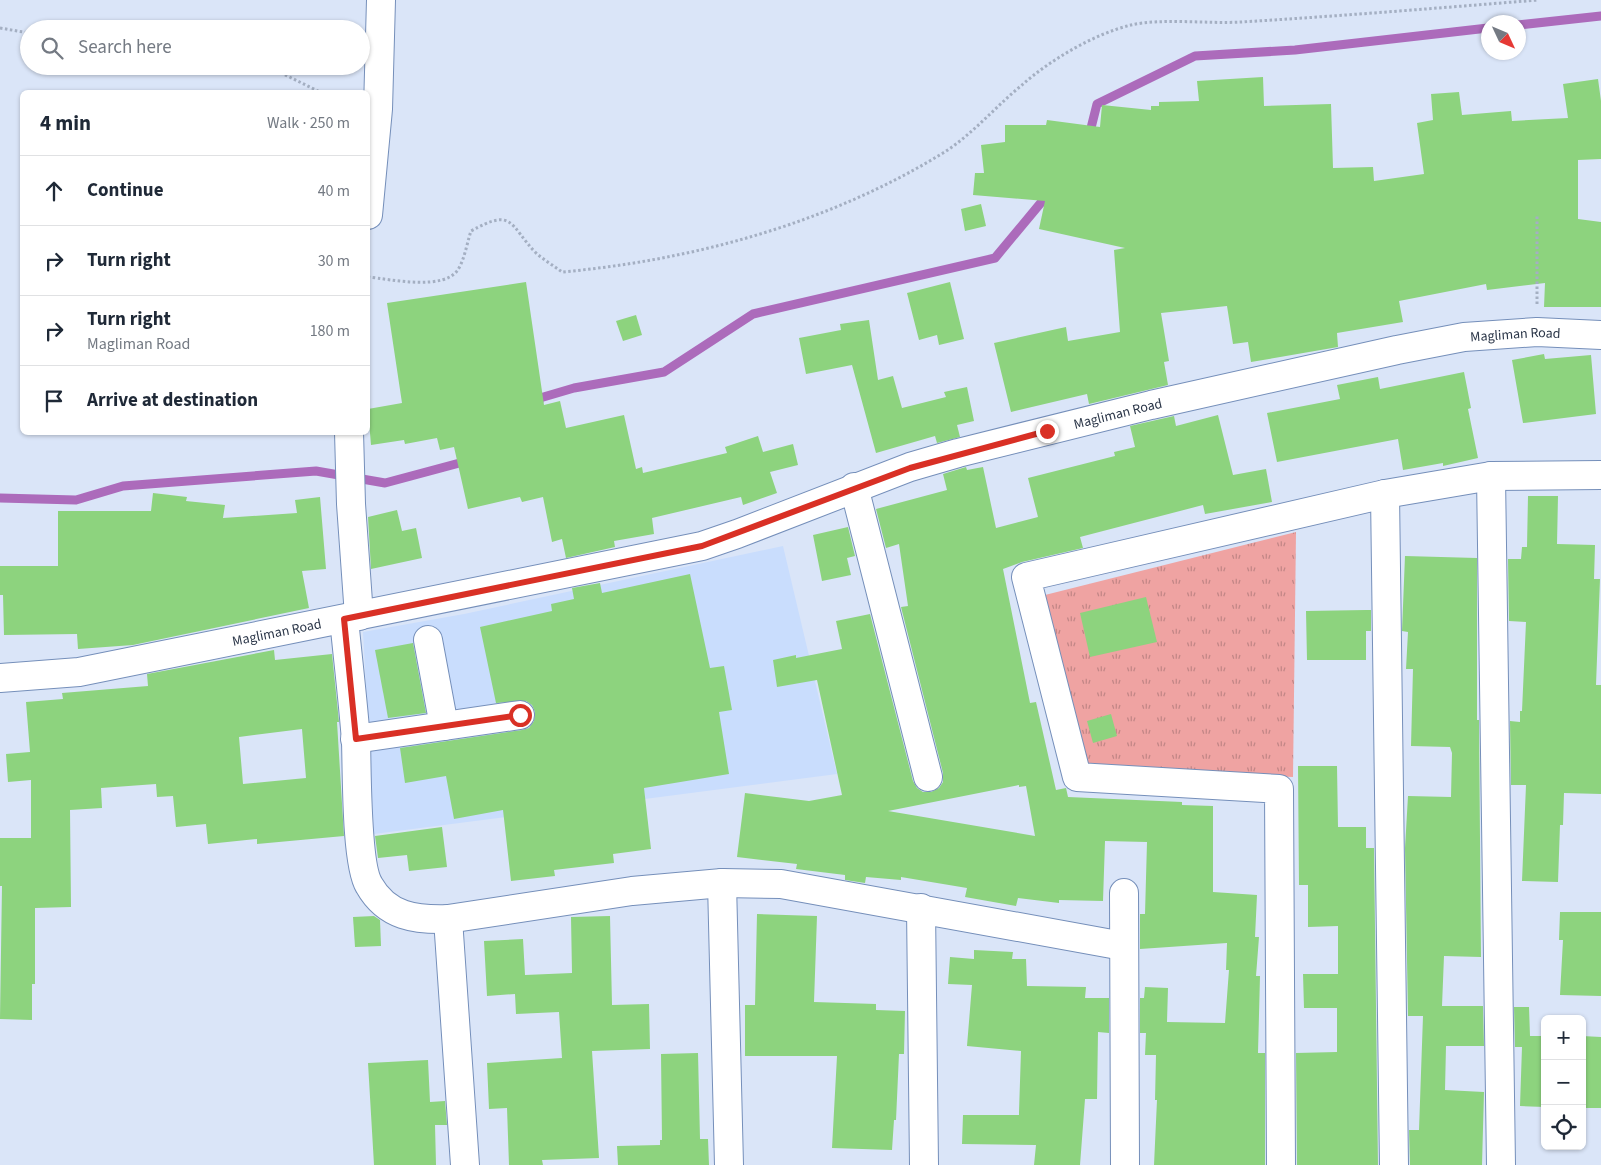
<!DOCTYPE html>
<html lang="en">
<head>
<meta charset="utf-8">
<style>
	:root { --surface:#fff; --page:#f6f6f7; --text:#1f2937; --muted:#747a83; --line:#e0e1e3 }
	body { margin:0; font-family:"Source Sans 3",sans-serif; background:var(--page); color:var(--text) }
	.controls { position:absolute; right:15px; bottom:15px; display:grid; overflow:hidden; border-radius:8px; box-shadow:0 1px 4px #0004 }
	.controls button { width:45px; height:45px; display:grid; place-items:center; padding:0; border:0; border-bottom:1px solid var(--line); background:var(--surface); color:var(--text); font:25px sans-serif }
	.compass { position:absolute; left:1481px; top:15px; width:45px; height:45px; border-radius:50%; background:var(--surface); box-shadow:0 1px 4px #0004; rotate:134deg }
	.stop { position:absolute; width:15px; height:15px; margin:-11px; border:4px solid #d93025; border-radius:50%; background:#fff }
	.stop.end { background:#d93025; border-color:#fff; box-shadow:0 1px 5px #0008 }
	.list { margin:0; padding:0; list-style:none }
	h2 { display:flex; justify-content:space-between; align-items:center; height:65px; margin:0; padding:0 20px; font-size:21px }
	h2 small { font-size:16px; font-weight:400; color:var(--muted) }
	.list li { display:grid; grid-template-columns:32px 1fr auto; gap:15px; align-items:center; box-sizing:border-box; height:70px; padding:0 20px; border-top:1px solid var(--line) }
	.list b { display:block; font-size:19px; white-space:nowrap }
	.list p { margin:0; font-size:16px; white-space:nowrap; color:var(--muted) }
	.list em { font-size:16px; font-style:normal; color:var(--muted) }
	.icon { flex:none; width:28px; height:28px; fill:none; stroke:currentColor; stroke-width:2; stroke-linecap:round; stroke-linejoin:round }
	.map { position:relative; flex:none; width:1601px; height:1165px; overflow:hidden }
	.search { position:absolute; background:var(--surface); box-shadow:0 1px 4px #0004; left:20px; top:20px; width:350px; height:55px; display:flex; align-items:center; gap:12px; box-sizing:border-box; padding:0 18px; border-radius:28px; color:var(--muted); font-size:19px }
	.panel { position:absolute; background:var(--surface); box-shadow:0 1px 4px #0004; left:20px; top:90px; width:350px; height:345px; border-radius:8px }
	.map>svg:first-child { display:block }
	.built { fill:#c9ddfd }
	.grass { fill:url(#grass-tufts) }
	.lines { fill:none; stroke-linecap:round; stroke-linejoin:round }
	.stream { stroke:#ac6bbb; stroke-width:9 }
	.building { fill:#8dd37e; fill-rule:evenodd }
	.minor-casing { stroke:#758fba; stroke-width:30 }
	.path { stroke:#a4afc2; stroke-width:3; stroke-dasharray:2.5 2.5; stroke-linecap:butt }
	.minor { stroke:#fff; stroke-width:28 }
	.route { stroke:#d93025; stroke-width:6 }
	.labels { text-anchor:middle; stroke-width:4; stroke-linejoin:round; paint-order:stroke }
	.street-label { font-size:14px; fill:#2b3648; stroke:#ecf2fb }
</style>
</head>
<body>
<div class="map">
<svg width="1601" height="1165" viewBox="0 0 1601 1165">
	<defs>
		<pattern id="grass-tufts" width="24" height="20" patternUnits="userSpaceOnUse" patternTransform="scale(1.25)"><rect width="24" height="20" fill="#efa3a2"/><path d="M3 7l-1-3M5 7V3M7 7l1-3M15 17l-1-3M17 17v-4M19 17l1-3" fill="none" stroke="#c28686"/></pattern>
	</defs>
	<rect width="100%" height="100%" fill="#dae5f8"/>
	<path class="built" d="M783,546L837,774L374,834L363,632L464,614Z"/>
	<path class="grass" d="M1296,532L1293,777L1085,768L1041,596Z"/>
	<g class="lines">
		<g class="stream">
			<path d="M1518,25L1601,16"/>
			<path d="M1089,136L1097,104L1195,56L1295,50L1488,28"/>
			<path d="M538,404L540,398L574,388L664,372L753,314L995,258L1049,193"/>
			<path d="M0,498L76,500L123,486L316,471L385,483L467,461"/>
		</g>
	</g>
	<g class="building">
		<path d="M1263,77L1264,106L1331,104L1333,168L1373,167L1374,181L1424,174L1417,123L1433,120L1431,94L1459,92L1462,115L1511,111L1512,121L1568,118L1563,84L1598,79L1601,101V159L1578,160V219L1601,222V307H1544L1545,283L1487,290L1486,284L1399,301L1403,322L1337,333L1338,347L1251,362L1248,342L1233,344L1227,306L1161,313L1169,361L1164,362L1168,385L1089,404L1087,394L1011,412L994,343L1066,327L1068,341L1120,332L1114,250L1125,248L1039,229L1045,201L973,195L975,173H984L981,145L1005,142V125H1046L1047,120L1100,127L1102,105L1151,110V106H1159V102L1199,101L1197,81Z"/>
		<path d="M981,204L986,226L965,231L961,209Z"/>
		<path d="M526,282L544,405L560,401L566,428L624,415L636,469L642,467L643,473L727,453L725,447L758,436L763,452L793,444L798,465L770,472L777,493L743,505L741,497L652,518L654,534L614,541L615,547L566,558L562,539L552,542L543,497L522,502L520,497L468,509L454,447L440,450L437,438L405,444L404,440L371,445L368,409L402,403L387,303Z"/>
		<path d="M950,282L964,339L939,345L937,335L919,340L907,293Z"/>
		<path d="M636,315L642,335L623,341L616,321Z"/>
		<path d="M869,320L878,380L893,376L902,408L946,397L944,392L967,387L974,421L957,425L960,437L937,443L935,436L876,453L852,365L806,374L799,338L841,330L840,324Z"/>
		<path d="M1544,354L1545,359L1591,355L1596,414L1523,423L1512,360Z"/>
		<path d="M1464,372L1471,408L1468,409L1478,458L1443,466V463L1403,470L1398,439L1277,462L1267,413L1340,399L1337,385L1378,377L1380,389Z"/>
		<path d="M1218,415L1233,475L1266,469L1272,502L1205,514L1203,505L1080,537L1083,548L1022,562L1003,569L1030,703L1036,702L1056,790L1066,788L1068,797L1182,802V805L1213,806V892L1257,895L1255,937H1259L1256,976H1260L1258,1053H1265V1165H1154L1157,1100H1155L1156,1055H1145L1146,1033H1140V998H1144L1145,987L1168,988L1167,1022L1225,1023L1229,970H1226L1227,943L1140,949V914H1145L1147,842L1105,841L1103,901L1059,900V903L1018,898L1016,906L965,897L967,888L901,877V880L866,877L865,883L845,880V875L796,869L797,864L737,857L745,793L809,801L842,795L817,680L777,687L773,660L796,655V658L842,649L836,621L870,614L913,781L917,788L923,792H931L939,788L943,782V773L901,607L908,606L899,544L886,548L876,509L947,490L943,474L966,467L967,470L983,467L996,528L1038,517L1028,478L1115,456L1114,452L1135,447L1130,426L1174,416L1176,426ZM1019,785V787L1026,786L1035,836L888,811Z"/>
		<path d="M153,493L187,497L186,501L225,505L223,518L297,513L295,500L320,497L326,569L302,571L309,608L133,645L78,649L77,634L4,635L3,595H0V566H58V511H151Z"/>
		<path d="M1528,496H1558L1557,544L1595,545L1594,579H1600L1596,685H1601V794L1564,793L1563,825H1560L1558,882L1522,881L1526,785H1511L1510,721L1520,722V711H1522L1526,622L1509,621L1508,559H1521L1522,547H1527Z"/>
		<path d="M397,510L402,531L416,528L422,558L371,569L368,517Z"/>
		<path d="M848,527L855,556L847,558L851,575L822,581L813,535Z"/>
		<path d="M1405,556L1477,558V720H1479L1481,957L1444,956L1442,1006H1483L1484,1046H1446L1445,1090L1484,1092L1482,1165H1410L1409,1130H1419L1423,1016H1408L1405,848L1408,796L1451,797L1452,753L1450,747L1411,746L1413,669H1406L1408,632L1402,631Z"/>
		<path d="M690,574L710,668L724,666L732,710L719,712L729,774L644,788L651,849L613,854L614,863L554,870L555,876L511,881L503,810L454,819L446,776L405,783L400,748L522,730L529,728L534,721L535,712L532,705L526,701L496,703L480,627L552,611L551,604L574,599L572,588L600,583L602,593Z"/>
		<path d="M1146,597L1157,642L1090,657L1080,613Z"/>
		<path d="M1366,610H1371V631H1366V660H1307L1306,611Z"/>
		<path d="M413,643L426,713L388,718L375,650Z"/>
		<path d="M274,650L275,660L332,654L339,722H337L344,836L257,844V839L208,844L206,824L176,827L173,796L157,797L156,784L101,788L102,808L70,810L71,907L35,908V984H32V1020L0,1019L2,886H0V838H31V780L8,782L6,754L30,752L26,702L63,699L62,693L148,686L147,674ZM302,729L306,778L243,784L239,737Z"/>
		<path d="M1111,714L1117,736L1093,743L1087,721Z"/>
		<path d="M1298,766H1337L1338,827H1366V848H1374L1378,1165H1297L1296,1053L1337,1052V1008H1304L1303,974H1338V926L1308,927V885H1299Z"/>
		<path d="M442,827L447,867L409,871L407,855L378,858L375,836Z"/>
		<path d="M1560,912H1601V996L1560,995L1563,940H1559Z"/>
		<path d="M757,914L817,916L814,1002L876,1004V1010L905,1011L904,1054H899L896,1120H894L892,1150L832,1148L837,1056H745V1005H755Z"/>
		<path d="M374,916L380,920L381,946L355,947L353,917Z"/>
		<path d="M610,916L612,1005L649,1004L650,1049L592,1051L599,1158L542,1160L543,1165H509L507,1108L489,1109L487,1063L562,1058L559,1012L516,1014L515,994L487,996L484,941L523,939L525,975L572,973L571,917Z"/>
		<path d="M974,950L1013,952L1012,959H1026L1027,986L1086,987L1085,998H1109V1033L1098,1032L1097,1099H1085L1080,1165H1034L1036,1145L962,1144L963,1115H1019V1112L1021,1051L967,1046L972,985L948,984L950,957L974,959Z"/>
		<path d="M1514,1007H1529L1530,1036H1545V1107L1520,1106L1522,1047H1515Z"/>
		<path d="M1582,1036L1601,1037V1108H1582Z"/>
		<path d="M698,1053L700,1139H708L709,1165H618L617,1146L660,1145V1140H662L661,1054Z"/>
		<path d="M428,1060L430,1102L445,1101L447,1125H435L436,1165H374L368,1063Z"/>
	</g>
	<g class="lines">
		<g class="minor-casing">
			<g id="minor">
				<path d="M368,215L378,109L381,0"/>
				<path d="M349,432L351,504L359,616"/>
				<path d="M1491,476L1501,1165"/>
				<path d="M854,487L928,777"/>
				<path d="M1385,494L1394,1165"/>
				<path d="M344,619C348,660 353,701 356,741C357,771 356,864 369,885C387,917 416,920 448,919L632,891L722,883L781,884L1123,946"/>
				<path d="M428,640L444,726"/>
				<path id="s1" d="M0,678L79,672L702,546L737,534L910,467L958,453L1151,405L1397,350L1464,337L1537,332L1601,335"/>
				<path d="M355,739L520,715"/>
				<path d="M722,883L729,1165"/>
				<path d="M1124,893L1125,1165"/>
				<path d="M921,908L924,1165"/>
				<path d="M448,919L465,1165"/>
				<path d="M1281,1165L1279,789L1077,777L1026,577L1385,494L1491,476L1601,475"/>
			</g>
		</g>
		<g class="path">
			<path d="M0,28L29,33"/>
			<path d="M267,66L320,92"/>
			<path d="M368,277C390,279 446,292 459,268C465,257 467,243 471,231C514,207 509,225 536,253C544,260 554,266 562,272C694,260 829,223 943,153C972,135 995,107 1022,85C1050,60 1094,34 1131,25C1161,18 1208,24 1241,22C1340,16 1439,8 1538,0"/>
			<path d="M1537,304V215"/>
		</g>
		<use href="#minor" class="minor"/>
	</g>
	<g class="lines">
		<path class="route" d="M520,715L356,739L344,619L702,546L910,468L1047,431"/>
	</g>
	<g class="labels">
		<g class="street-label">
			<text dy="5" stroke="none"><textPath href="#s1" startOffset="1558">Magliman Road</textPath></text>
			<text dy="5" stroke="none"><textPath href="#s1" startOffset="1152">Magliman Road</textPath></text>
			<text dy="5" stroke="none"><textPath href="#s1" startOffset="281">Magliman Road</textPath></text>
		</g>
	</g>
</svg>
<div class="controls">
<button>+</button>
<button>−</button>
<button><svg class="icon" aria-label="locate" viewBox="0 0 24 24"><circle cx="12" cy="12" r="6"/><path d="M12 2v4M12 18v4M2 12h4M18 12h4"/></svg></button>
</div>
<svg class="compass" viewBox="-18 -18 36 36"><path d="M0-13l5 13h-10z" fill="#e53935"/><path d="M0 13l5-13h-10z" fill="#747a83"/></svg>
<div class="stop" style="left:520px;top:715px"></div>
<div class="stop end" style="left:1047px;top:431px"></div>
<div class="search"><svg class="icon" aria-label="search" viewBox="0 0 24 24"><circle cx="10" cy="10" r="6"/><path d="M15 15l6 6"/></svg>Search here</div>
<section class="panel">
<h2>4 min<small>Walk · 250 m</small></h2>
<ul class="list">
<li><svg class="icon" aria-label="ahead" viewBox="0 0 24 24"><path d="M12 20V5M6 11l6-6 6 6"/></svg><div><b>Continue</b></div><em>40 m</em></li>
<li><svg class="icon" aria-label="right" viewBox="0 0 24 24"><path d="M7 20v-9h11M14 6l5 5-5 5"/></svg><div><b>Turn right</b></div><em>30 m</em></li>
<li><svg class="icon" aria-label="right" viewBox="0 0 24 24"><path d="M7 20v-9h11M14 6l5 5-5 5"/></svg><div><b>Turn right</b><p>Magliman Road</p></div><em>180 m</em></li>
<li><svg class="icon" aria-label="arrive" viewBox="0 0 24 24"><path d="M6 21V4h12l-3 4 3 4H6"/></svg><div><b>Arrive at destination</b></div></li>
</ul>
</section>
</div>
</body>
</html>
